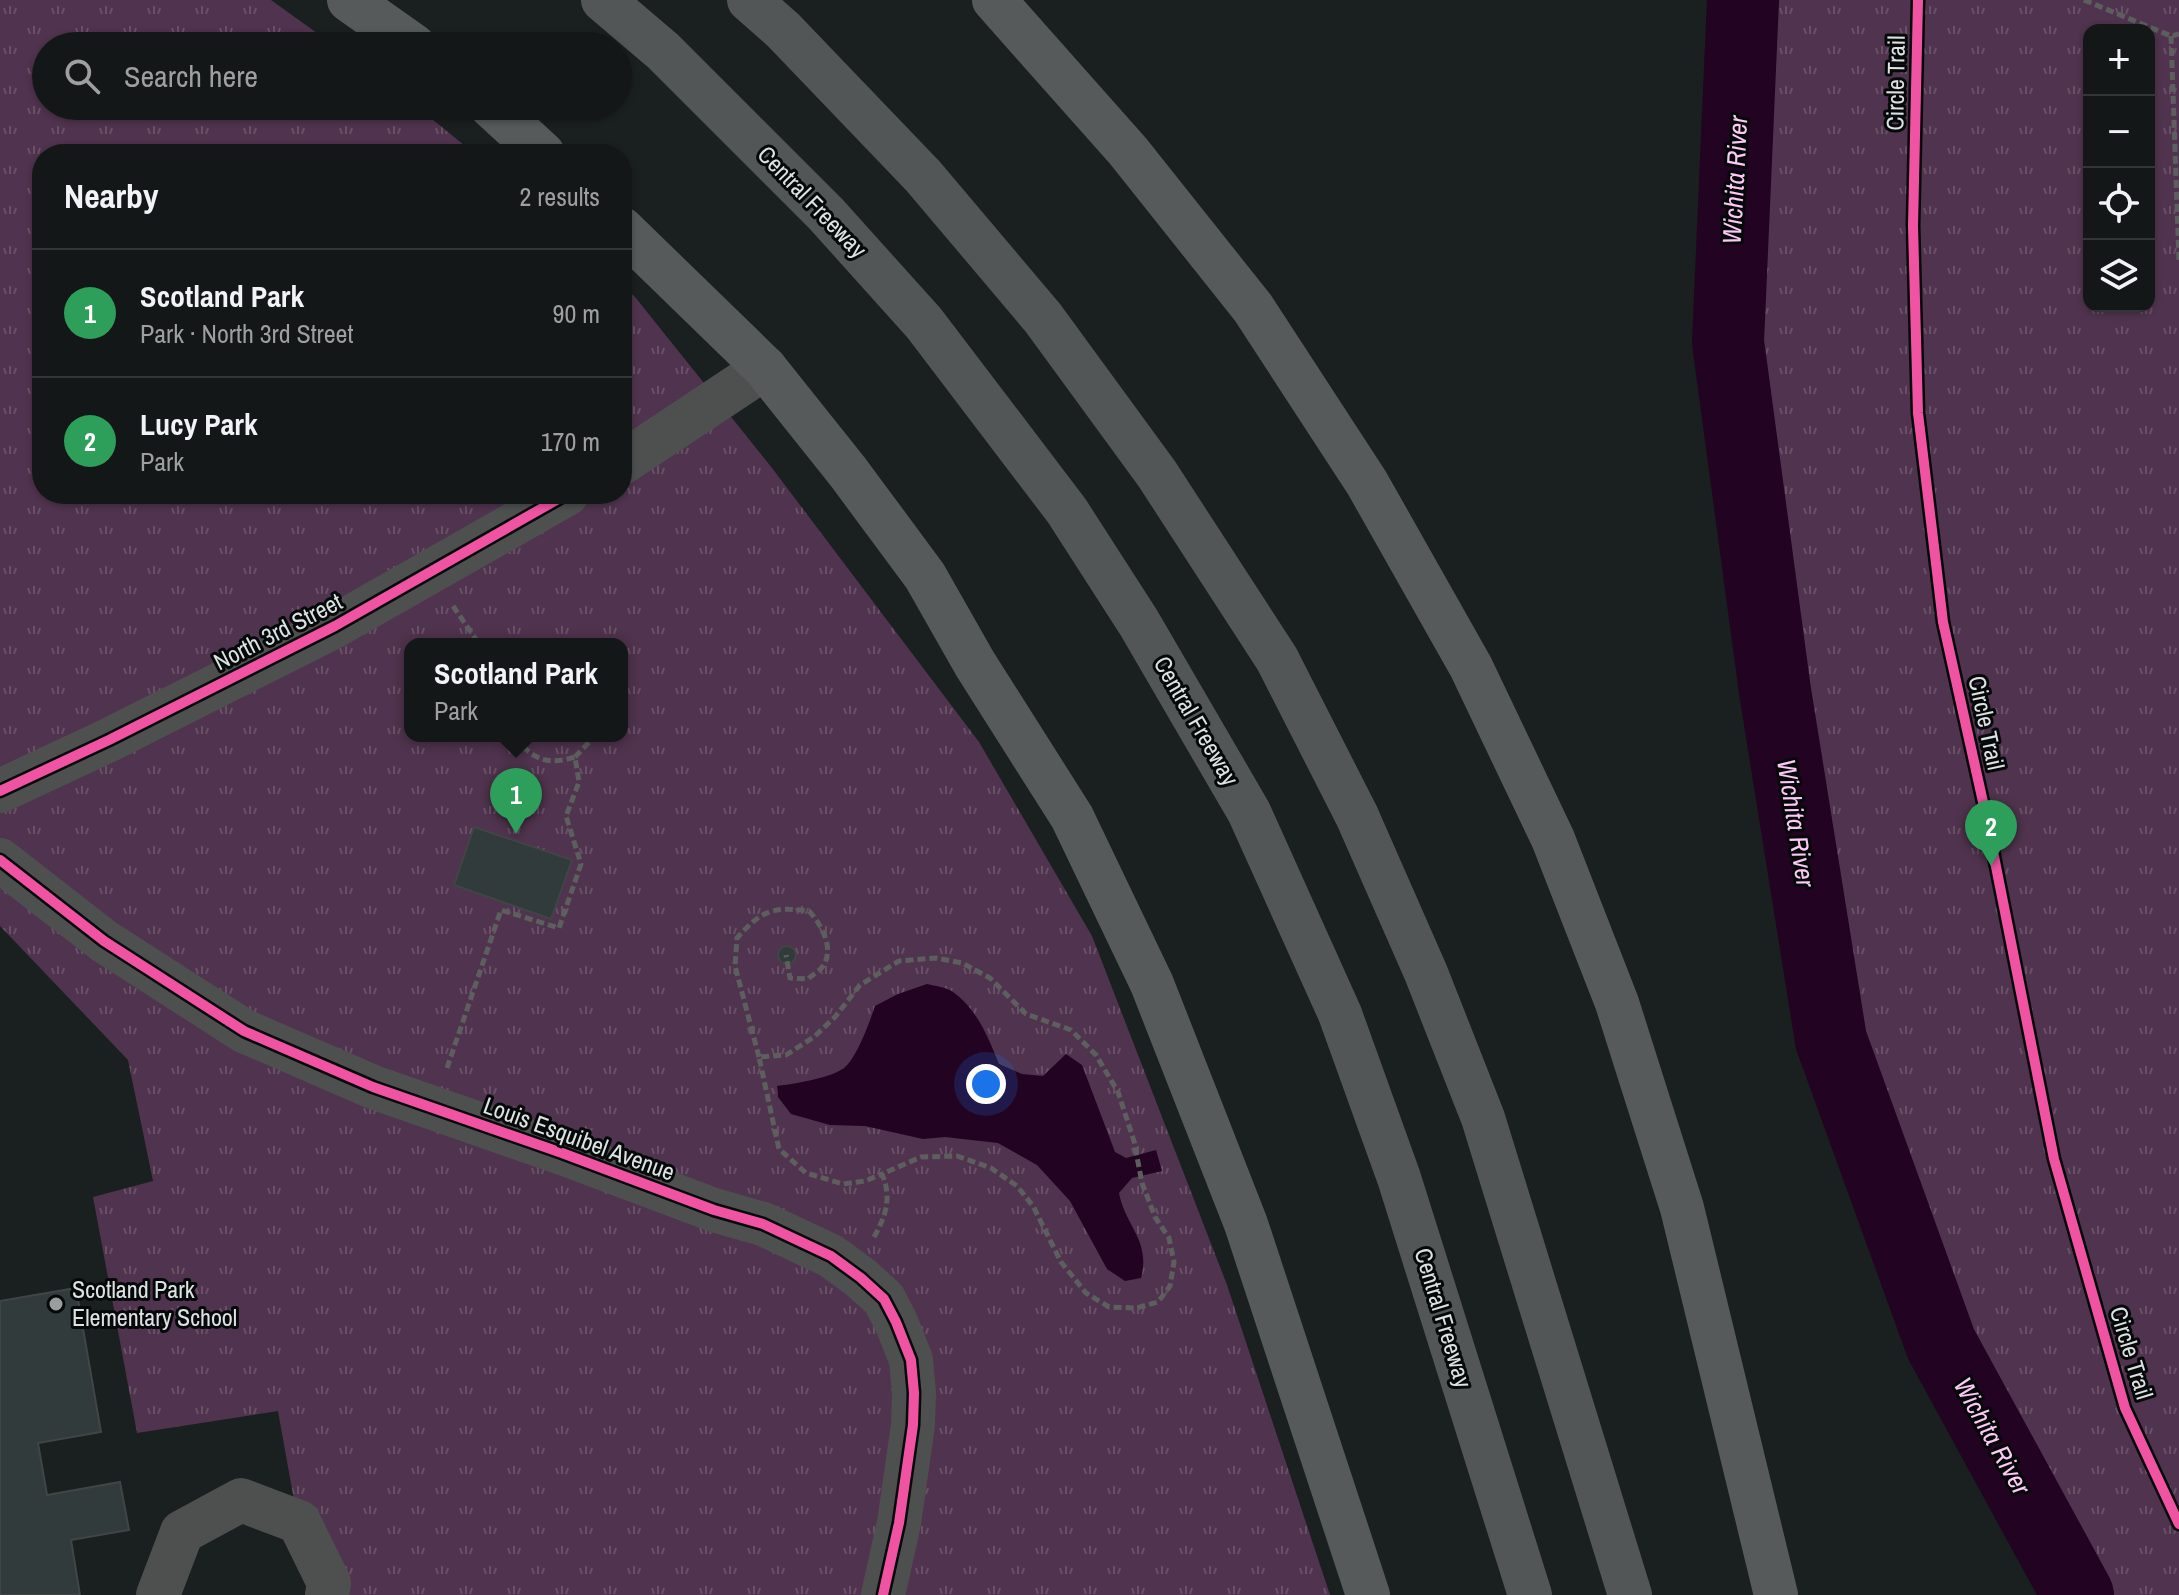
<!DOCTYPE html>
<html lang="en">
<head>
<meta charset="utf-8">
<style>
	:root { --surface:#141717; --page:#212424; --text:#f1f3f6; --muted:#9d9fa1; --line:#333636; --accent:#999e9e }
	body { margin:0; font-family:"Archivo Narrow",sans-serif; background:var(--page); color:var(--text) }
	.controls { position:absolute; right:24px; top:24px; display:grid; overflow:hidden; border-radius:16px; box-shadow:0 2px 6px #0004 }
	.controls button { width:72px; height:72px; display:grid; place-items:center; padding:0; border:0; border-bottom:2px solid var(--line); background:var(--surface); color:var(--text); font:40px sans-serif }
	.you { position:absolute; left:986px; top:1084px; width:28px; height:28px; margin:-20px; border:6px solid #fff; border-radius:50%; background:#1a73e8; box-shadow:0 0 0 12px #1a73e833 }
	.badge { display:grid; place-items:center; width:52px; height:52px; border-radius:50%; background:var(--accent); color:#fff; font-size:26px; font-weight:700 }
	.pin { position:absolute; translate:-50% -66px; filter:drop-shadow(0 2px 4px #0008) }
	.pin::after { content:''; position:absolute; top:42px; width:28px; height:24px; background:inherit; clip-path:polygon(0 0,100% 0,50% 100%) }
	.popup { position:absolute; left:404px; top:638px; width:224px; height:104px; box-sizing:border-box; display:grid; place-content:center; border-radius:16px; background:var(--surface); filter:drop-shadow(0 2px 6px #0005); font-size:26px; white-space:nowrap; color:var(--muted) }
	.popup b { font-size:30px; color:var(--text) }
	.popup::after { content:''; position:absolute; left:50%; top:100%; margin-left:-16px; border:16px solid transparent; border-top-color:var(--surface) }
	.list { margin:0; padding:0; list-style:none }
	h2 { display:flex; justify-content:space-between; align-items:center; height:104px; margin:0; padding:0 32px; font-size:34px }
	h2 small { font-size:26px; font-weight:400; color:var(--muted) }
	.list li { display:grid; grid-template-columns:52px 1fr auto; gap:24px; align-items:center; box-sizing:border-box; height:128px; padding:0 32px; border-top:2px solid var(--line) }
	.list b { display:block; font-size:30px; white-space:nowrap }
	.list p { margin:0; font-size:26px; white-space:nowrap; color:var(--muted) }
	.list em { font-size:26px; font-style:normal; color:var(--muted) }
	.icon { flex:none; width:44px; height:44px; fill:none; stroke:currentColor; stroke-width:2; stroke-linecap:round; stroke-linejoin:round }
	.map { position:relative; flex:none; width:2179px; height:1595px; overflow:hidden }
	.search { position:absolute; background:var(--surface); box-shadow:0 2px 6px #0004; left:32px; top:32px; width:600px; height:88px; display:flex; align-items:center; gap:20px; box-sizing:border-box; padding:0 28px; border-radius:44px; color:var(--muted); font-size:30px }
	.panel { position:absolute; background:var(--surface); box-shadow:0 2px 6px #0004; left:32px; top:144px; width:600px; height:360px; border-radius:32px }
	.map>svg:first-child { display:block }
	.park { fill:url(#park-tufts); fill-rule:evenodd }
	.water { fill:#220322 }
	.lines { fill:none; stroke-linecap:round; stroke-linejoin:round }
	.river { stroke:#220322; stroke-width:72 }
	.building { fill:#313b3b; stroke:#414545; stroke-width:2 }
	.path { stroke:#5d5f5f; stroke-width:5; stroke-dasharray:8 4; stroke-linecap:butt }
	.minor { stroke:#4e5050; stroke-width:44 }
	.major { stroke:#565a5a; stroke-width:44 }
	.highway { stroke:#535656; stroke-width:44 }
	.cycleway-casing { stroke:#060909; stroke-width:15 }
	.cycleway { stroke:#f153a3; stroke-width:10 }
	.poi-dot { fill:#999e9e; stroke:#060909; stroke-width:3 }
	.labels { text-anchor:middle; stroke-width:6; stroke-linejoin:round; paint-order:stroke }
	.street-label { font-size:24px; fill:#dde2e2; stroke:#060909 }
	.poi-label { font-size:24px; fill:#dde2e2; stroke:#060909; text-anchor:start }
	.water-label { font-size:26px; font-style:italic; fill:#fcc9f6; stroke:#060909 }
</style>
</head>
<body>
<div class="map">
<svg width="2179" height="1595" viewBox="0 0 2179 1595">
	<defs>
		<pattern id="park-tufts" width="24" height="20" patternUnits="userSpaceOnUse" patternTransform="scale(2)"><rect width="24" height="20" fill="#50334e"/><path d="M3 7l-1-3M5 7V3M7 7l1-3M15 17l-1-3M17 17v-4M19 17l1-3" fill="none" stroke="#695067"/></pattern>
	</defs>
	<rect width="100%" height="100%" fill="#1a1f1f"/>
	<g class="park">
		<path d="M0,0H271L335,46H46V106H416L475,154H42V494H622V285L635,297L772,468L979,742L1092,936L1227,1285L1330,1595H311L278,1411L137,1433L93,1197L153,1181L128,1060L0,926ZM410,644H622V736H410Z"/>
		<path d="M1743,0H2179V1595H2078L1941,1344L1831,1040L1775,691L1728,342ZM2149,30V306H2089V30Z"/>
	</g>
	<path class="water" d="M927,984C935,986 946,987 953,992C977,1009 988,1037 999,1064L1022,1074L1043,1076L1066,1054L1082,1065L1115,1152L1126,1158L1156,1150L1162,1171L1132,1178L1119,1193C1125,1226 1151,1240 1141,1278L1125,1281L1107,1269L1070,1201L1037,1165L998,1143L945,1137L923,1139L865,1126L830,1125L791,1114L778,1097L777,1086C794,1084 831,1078 844,1068C857,1058 870,1021 875,1006L898,994Z"/>
	<g class="lines">
		<path class="river" d="M1743,0L1728,342L1775,691L1831,1040L1941,1344L2078,1595"/>
	</g>
	<g class="building">
		<path d="M474,827L572,860L551,919L454,885Z"/>
		<circle cx="787" cy="955" r="9"/>
		<path d="M76,1288L101,1432L38,1443L47,1495L120,1482L129,1530L71,1540L80,1595H0V1301Z"/>
	</g>
	<g class="lines">
		<g class="path">
			<path d="M2084,0L2171,36L2179,34"/>
			<path d="M2171,36L2179,262"/>
			<path d="M453,606L479,644"/>
			<path d="M544,644H557"/>
			<path d="M575,757L595,736"/>
			<path d="M759,1057L735,966L737,938C761,911 772,906 809,911C821,924 835,948 823,966C820,971 812,975 808,979L790,978L786,955"/>
			<path d="M447,1068L501,910L559,928L581,864L566,816L579,782L575,757C547,766 531,759 515,736"/>
			<path d="M874,1237C886,1216 892,1197 882,1174L921,1157L957,1156L991,1168L1017,1186L1033,1206L1061,1262L1086,1293L1109,1307L1136,1308L1158,1302L1170,1286L1174,1262L1169,1238L1155,1217L1142,1183L1134,1141L1118,1092L1096,1055L1071,1030L1026,1014L990,978L962,963L936,958L899,961L860,985L835,1017L814,1037L786,1055L759,1057L779,1149L806,1173L843,1184L865,1181L882,1174"/>
		</g>
		<g class="minor">
			<path d="M622,463L765,368"/>
			<path d="M0,791L109,740L335,626L567,494"/>
			<path d="M0,860L104,941L244,1031L373,1087L562,1153L714,1210L763,1224L831,1256L861,1278L884,1299L896,1322L911,1360L914,1393L913,1425L899,1523L883,1595"/>
			<path d="M158,1595L182,1532L241,1500L299,1522L329,1583L327,1595"/>
		</g>
		<g class="major">
			<path d="M349,0L414,46"/>
			<path d="M994,0L1128,151L1253,308L1367,483L1471,667L1553,839L1617,1003L1682,1208L1776,1595"/>
			<path d="M491,106L543,154"/>
			<path d="M622,229L765,368L848,472L925,576L975,664L1072,817L1152,984L1246,1224L1368,1595"/>
		</g>
		<g class="highway">
			<path d="M603,0L663,51L826,214L924,323L1067,511L1139,623L1249,812L1340,1014L1399,1178L1530,1595"/>
			<path d="M749,0L783,30L923,176L1043,318L1157,474L1277,659L1357,816L1426,973L1483,1118L1630,1595"/>
		</g>
		<g class="cycleway-casing">
			<g id="cycleway">
				<path d="M1918,0L1913,226L1918,413L1943,622L1985,811L2054,1159L2125,1408L2179,1524"/>
				<path d="M0,791L109,740L335,626L567,494"/>
				<path d="M0,860L104,941L244,1031L373,1087L562,1153L714,1210L763,1224L831,1256L861,1278L884,1299L896,1322L911,1360L914,1393L913,1425L899,1523L883,1595"/>
			</g>
		</g>
		<use href="#cycleway" class="cycleway"/>
	</g>
	<circle class="poi-dot" cx="56" cy="1304" r="8"/>
	<g class="labels">
		<g class="street-label">
			<text transform="translate(1896 83) rotate(-89)" y="8">Circle Trail</text>
			<text transform="translate(812 202) rotate(46)" y="8">Central Freeway</text>
			<text transform="translate(278 632) rotate(-27)" y="8">North 3rd Street</text>
			<text transform="translate(1196 721) rotate(60)" y="8">Central Freeway</text>
			<text transform="translate(1986 723) rotate(78)" y="8">Circle Trail</text>
			<text transform="translate(579 1139) rotate(20)" y="8">Louis Esquibel Avenue</text>
			<text transform="translate(1443 1318) rotate(73)" y="8">Central Freeway</text>
			<text transform="translate(2131 1353) rotate(73)" y="8">Circle Trail</text>
		</g>
		<g class="poi-label">
			<text x="72" y="1298">Scotland Park<tspan x="72" dy="28">Elementary School</tspan></text>
		</g>
		<g class="water-label">
			<text transform="translate(1735 180) rotate(-87)" y="9">Wichita River</text>
			<text transform="translate(1796 823) rotate(81)" y="9">Wichita River</text>
			<text transform="translate(1992 1436) rotate(61)" y="9">Wichita River</text>
		</g>
	</g>
</svg>
<div class="controls">
<button>+</button>
<button>−</button>
<button><svg class="icon" aria-label="locate" viewBox="0 0 24 24"><circle cx="12" cy="12" r="6"/><path d="M12 2v4M12 18v4M2 12h4M18 12h4"/></svg></button>
<button><svg class="icon" aria-label="layers" viewBox="0 0 24 24"><path d="M12 4l9 5-9 5-9-5zM3 14l9 5 9-5"/></svg></button>
</div>
<div class="you"></div>
<div class="pin badge" style="left:516px;top:834px;background:#2e9e5b">1</div>
<div class="popup"><b>Scotland Park</b>Park</div>
<div class="pin badge" style="left:1991px;top:866px;background:#2e9e5b">2</div>
<div class="search"><svg class="icon" aria-label="search" viewBox="0 0 24 24"><circle cx="10" cy="10" r="6"/><path d="M15 15l6 6"/></svg>Search here</div>
<section class="panel">
<h2>Nearby<small>2 results</small></h2>
<ul class="list">
<li><span class="badge" style="background:#2e9e5b">1</span><div><b>Scotland Park</b><p>Park · North 3rd Street</p></div><em>90 m</em></li>
<li><span class="badge" style="background:#2e9e5b">2</span><div><b>Lucy Park</b><p>Park</p></div><em>170 m</em></li>
</ul>
</section>
</div>
</body>
</html>
